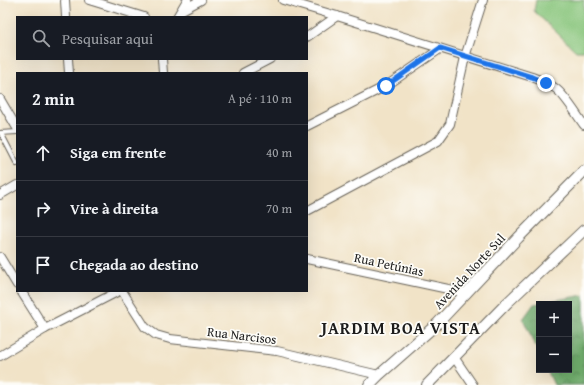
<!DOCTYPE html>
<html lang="pt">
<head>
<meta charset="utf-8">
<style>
	:root { --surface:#171b24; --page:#242831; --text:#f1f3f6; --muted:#9ea1a6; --line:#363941 }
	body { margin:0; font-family:"Gentium Book Plus",serif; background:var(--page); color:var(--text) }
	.controls { position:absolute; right:12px; bottom:12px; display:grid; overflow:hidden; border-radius:0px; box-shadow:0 4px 16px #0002 }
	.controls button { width:36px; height:36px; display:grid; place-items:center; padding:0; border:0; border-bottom:1px solid var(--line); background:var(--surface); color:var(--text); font:20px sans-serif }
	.stop { position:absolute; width:12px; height:12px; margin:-9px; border:3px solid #1a73e8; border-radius:50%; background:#fff }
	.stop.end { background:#1a73e8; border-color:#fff; box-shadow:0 1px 4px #0008 }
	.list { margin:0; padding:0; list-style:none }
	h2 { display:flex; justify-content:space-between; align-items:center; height:52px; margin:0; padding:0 16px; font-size:17px }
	h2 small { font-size:13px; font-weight:400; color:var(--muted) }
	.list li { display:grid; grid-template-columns:26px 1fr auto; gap:12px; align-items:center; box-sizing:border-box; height:56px; padding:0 16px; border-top:1px solid var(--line) }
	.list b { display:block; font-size:15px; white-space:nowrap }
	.list em { font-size:13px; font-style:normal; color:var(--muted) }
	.icon { flex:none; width:22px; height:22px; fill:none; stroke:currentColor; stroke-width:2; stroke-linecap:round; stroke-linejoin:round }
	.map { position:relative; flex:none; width:584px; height:385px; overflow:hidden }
	.search { position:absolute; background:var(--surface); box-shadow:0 4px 16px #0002; left:16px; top:16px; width:292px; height:44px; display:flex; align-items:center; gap:10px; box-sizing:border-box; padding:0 14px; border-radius:0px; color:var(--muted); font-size:15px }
	.panel { position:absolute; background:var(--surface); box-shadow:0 4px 16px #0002; left:16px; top:72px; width:292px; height:220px; border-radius:0px }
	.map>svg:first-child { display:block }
	.green { fill:#88c57b; stroke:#52704c }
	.forest { fill:url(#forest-crowns); stroke:#456344 }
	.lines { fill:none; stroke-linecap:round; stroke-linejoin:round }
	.service-casing { stroke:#676258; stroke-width:6 }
	.minor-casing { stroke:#676258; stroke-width:10 }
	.tertiary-casing { stroke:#676258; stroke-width:12 }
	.service { stroke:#fff; stroke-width:4 }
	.minor { stroke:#fff; stroke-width:8 }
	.tertiary { stroke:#fff; stroke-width:10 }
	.route { stroke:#1a73e8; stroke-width:5 }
	.labels { text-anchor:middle; stroke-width:3.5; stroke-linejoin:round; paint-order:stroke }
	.street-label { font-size:13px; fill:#1c1c1c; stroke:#fdfcf7 }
	.district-label { font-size:17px; font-weight:bold; letter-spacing:1px; fill:#1c1c1c; stroke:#fdfcf7 }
</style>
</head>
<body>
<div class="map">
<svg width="584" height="385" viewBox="0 0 584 385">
	<defs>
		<pattern id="forest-crowns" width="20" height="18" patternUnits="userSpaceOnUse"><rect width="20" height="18" fill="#6eaa6b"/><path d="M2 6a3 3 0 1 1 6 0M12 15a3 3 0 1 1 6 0" fill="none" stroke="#5a8a57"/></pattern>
	</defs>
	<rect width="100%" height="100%" fill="#fdfcf7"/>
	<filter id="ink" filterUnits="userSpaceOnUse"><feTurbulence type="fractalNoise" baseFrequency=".025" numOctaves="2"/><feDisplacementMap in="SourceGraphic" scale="8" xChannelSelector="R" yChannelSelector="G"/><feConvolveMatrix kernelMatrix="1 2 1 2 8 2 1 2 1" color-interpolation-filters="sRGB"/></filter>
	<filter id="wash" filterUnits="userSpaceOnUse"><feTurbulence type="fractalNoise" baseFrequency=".012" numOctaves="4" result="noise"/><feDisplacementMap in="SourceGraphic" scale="16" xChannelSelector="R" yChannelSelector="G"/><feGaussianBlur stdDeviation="0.9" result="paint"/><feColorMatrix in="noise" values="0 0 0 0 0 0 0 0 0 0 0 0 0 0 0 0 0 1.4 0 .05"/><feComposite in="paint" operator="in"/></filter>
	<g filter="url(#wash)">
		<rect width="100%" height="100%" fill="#f1e3c7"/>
		<path class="green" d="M536,0H584V51H576L534,11Z"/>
		<path class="forest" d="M584,295V385H554L547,370H569V304H539V353L523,319L534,304Z"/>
	</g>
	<g filter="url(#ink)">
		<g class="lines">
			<g class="service-casing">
				<g id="service">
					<path d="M0,133L17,132"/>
					<path d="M1,133L17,164"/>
				</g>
			</g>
			<g class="minor-casing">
				<g id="minor">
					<path d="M65,0L66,17"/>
					<path d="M89,0L144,17"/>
					<path d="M283,0L337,16L532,77C540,80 548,83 555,88C565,95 576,114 584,125"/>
					<path d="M182,10L201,0"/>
					<path d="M177,17L187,0"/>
					<path d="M307,37L337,16"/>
					<path d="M68,59L69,73"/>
					<path d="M162,59L163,73"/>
					<path d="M243,73L270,59"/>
					<path d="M0,99L17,128"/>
					<path d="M307,126L386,86L440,49"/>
					<path d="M0,195L17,185"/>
					<path d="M307,211L438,141L450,124L465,57L483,0"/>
					<path d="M0,257L17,285"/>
					<path d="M307,259L467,293"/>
					<path d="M21,291L45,329"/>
					<path d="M122,291L145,327L156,335L170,339L277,351L379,375"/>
					<path d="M0,356L45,329L119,291"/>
					<path d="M454,357L473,385"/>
				</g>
			</g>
			<g class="tertiary-casing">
				<g id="tertiary">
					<path d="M369,385L379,375L437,324L518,238L584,171"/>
					<path d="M427,385L507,303L584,230"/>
				</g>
			</g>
			<use href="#service" class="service"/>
			<use href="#minor" class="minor"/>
			<use href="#tertiary" class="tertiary"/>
		</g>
	</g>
	<g class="lines" filter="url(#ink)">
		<path class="route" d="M386,86L440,48L532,77L546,83"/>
	</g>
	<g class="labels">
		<g class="street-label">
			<text transform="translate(389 264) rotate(12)" y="5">Rua Petúnias</text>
			<text transform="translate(469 271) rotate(-47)" y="5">Avenida Norte Sul</text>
			<text transform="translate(242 335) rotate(7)" y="5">Rua Narcisos</text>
		</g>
		<g class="district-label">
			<text x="401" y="334">JARDIM BOA VISTA</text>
		</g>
	</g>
</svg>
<div class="controls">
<button>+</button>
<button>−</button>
</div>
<div class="stop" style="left:386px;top:86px"></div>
<div class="stop end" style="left:546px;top:83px"></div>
<div class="search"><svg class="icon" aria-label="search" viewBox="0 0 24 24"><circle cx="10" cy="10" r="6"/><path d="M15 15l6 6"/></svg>Pesquisar aqui</div>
<section class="panel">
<h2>2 min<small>A pé · 110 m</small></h2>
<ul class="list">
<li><svg class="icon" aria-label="ahead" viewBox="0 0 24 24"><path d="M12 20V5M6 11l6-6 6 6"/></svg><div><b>Siga em frente</b></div><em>40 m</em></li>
<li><svg class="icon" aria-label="right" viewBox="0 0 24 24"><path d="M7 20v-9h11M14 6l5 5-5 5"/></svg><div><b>Vire à direita</b></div><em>70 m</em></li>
<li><svg class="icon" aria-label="arrive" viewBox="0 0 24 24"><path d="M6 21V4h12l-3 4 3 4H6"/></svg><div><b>Chegada ao destino</b></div></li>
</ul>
</section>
</div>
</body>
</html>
